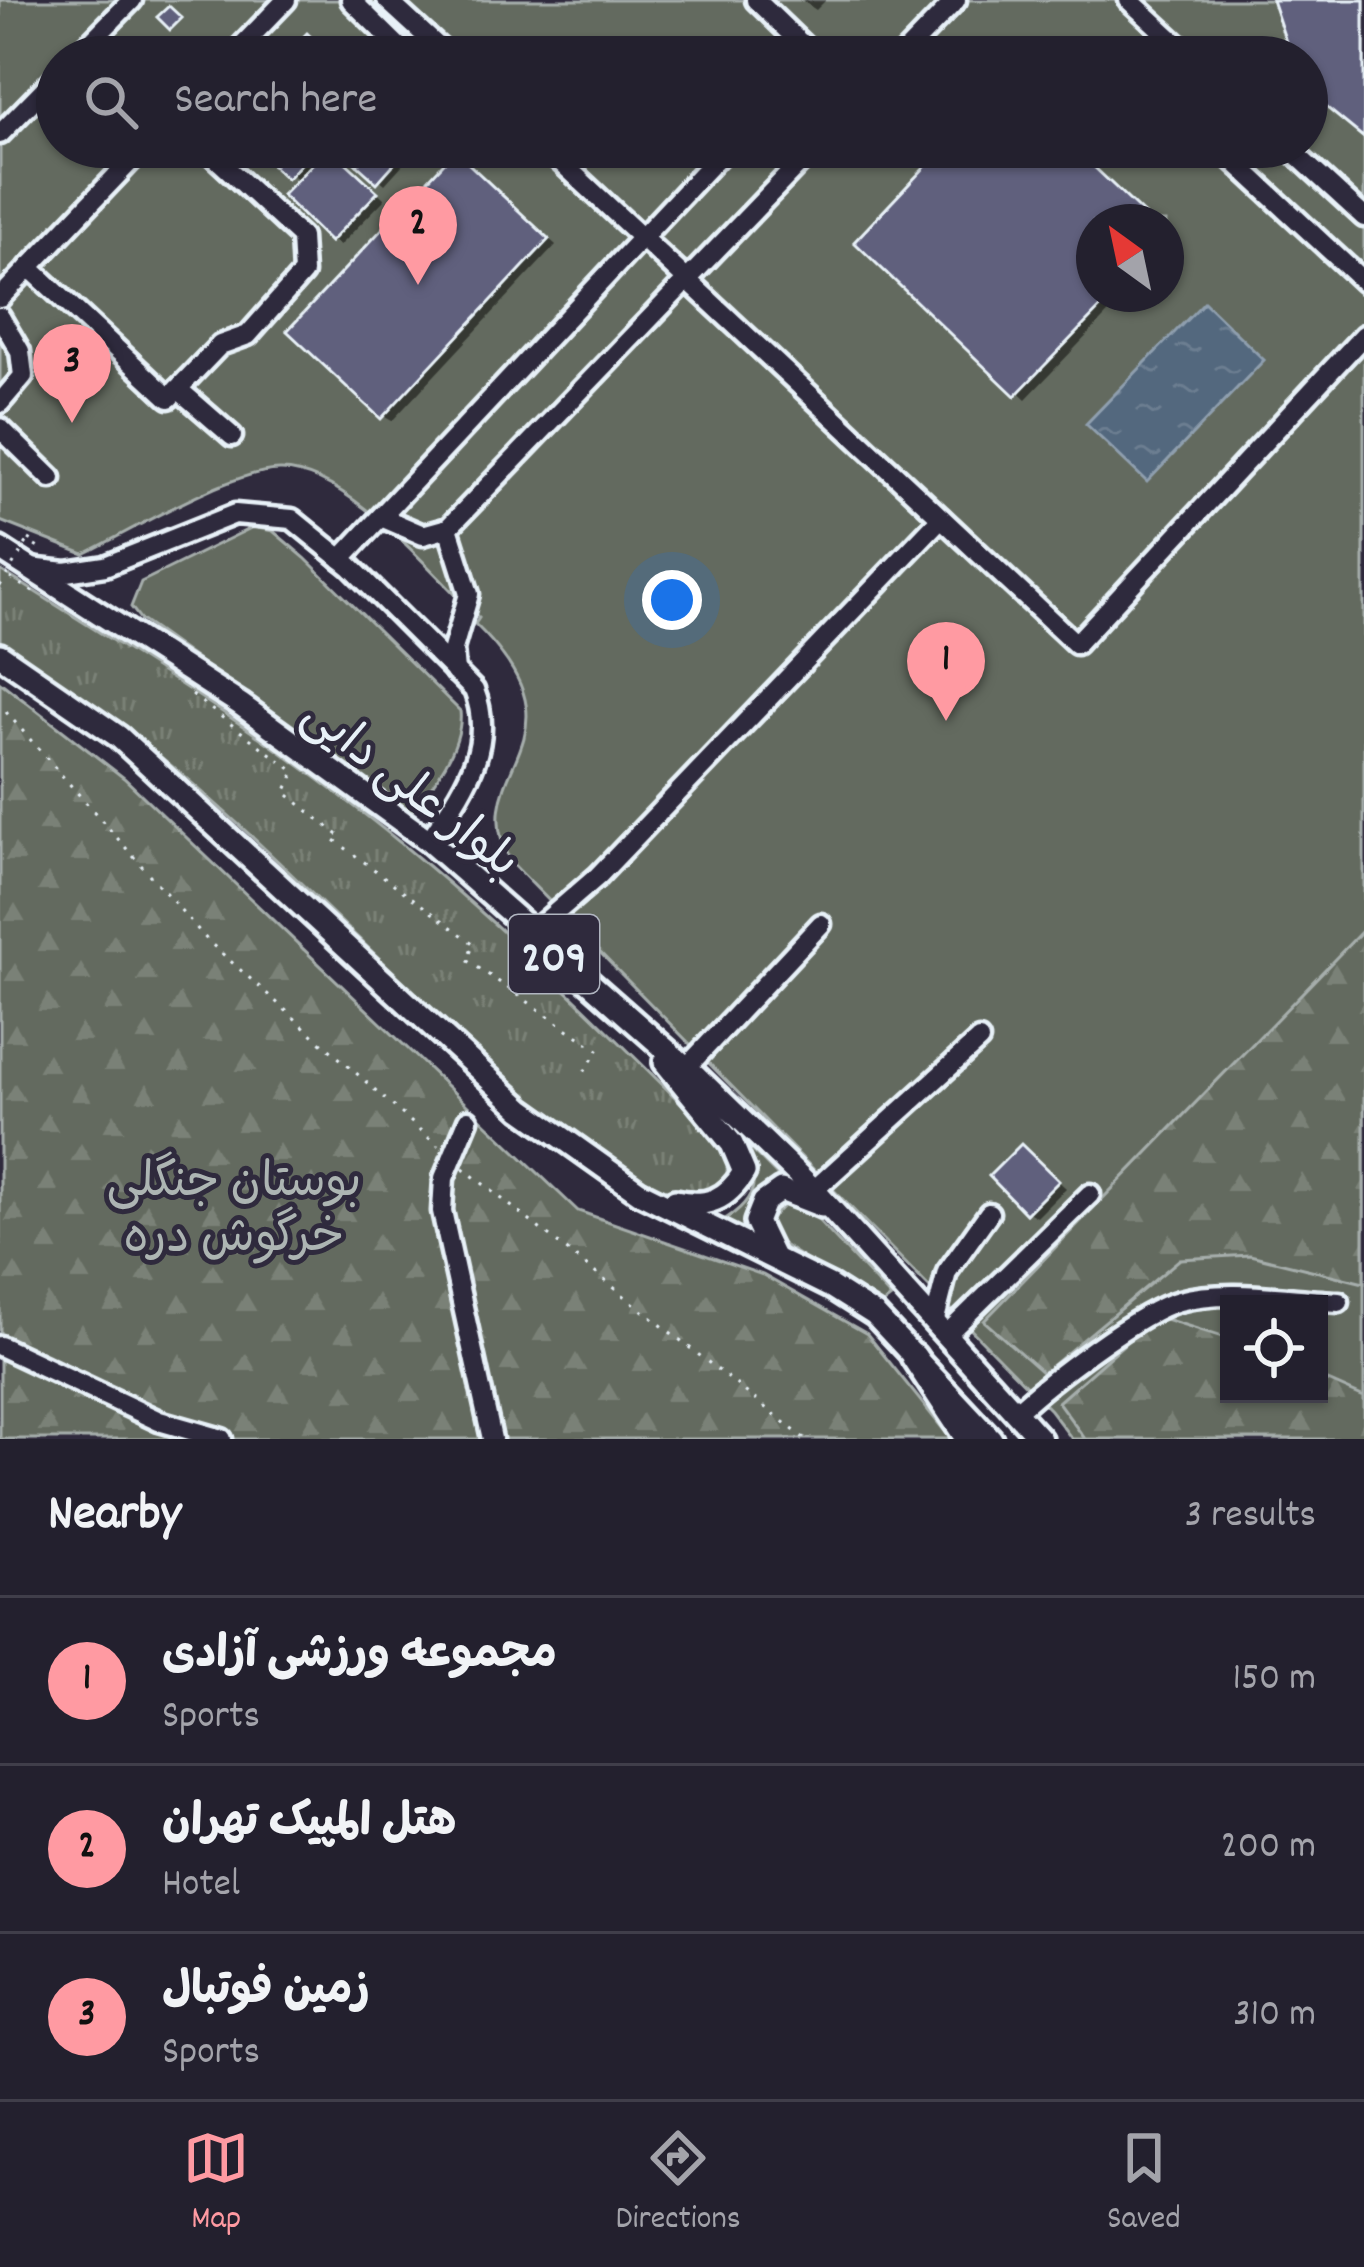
<!DOCTYPE html>
<html lang="en">
<head>
<meta charset="utf-8">
<style>
	:root { --surface:#23202e; --page:#2f2d3a; --text:#f1f3f6; --muted:#a3a3aa; --line:#403e4a; --accent:#ff9aa2 }
	body { margin:0; font-family:Dekko,"Playpen Sans Arabic",sans-serif; background:var(--page); color:var(--text) }
	.controls { position:absolute; right:36px; bottom:36px; display:grid; overflow:hidden; border-radius:0px; box-shadow:0 3px 9px #0004 }
	.controls button { width:108px; height:108px; display:grid; place-items:center; padding:0; border:0; border-bottom:3px solid var(--line); background:var(--surface); color:var(--text); font:60px sans-serif }
	.compass { position:absolute; left:1076px; top:204px; width:108px; height:108px; border-radius:50%; background:var(--surface); box-shadow:0 3px 9px #0004; rotate:327deg }
	.you { position:absolute; left:672px; top:600px; width:42px; height:42px; margin:-30px; border:9px solid #fff; border-radius:50%; background:#1a73e8; box-shadow:0 0 0 18px #1a73e833 }
	.badge { display:grid; place-items:center; width:78px; height:78px; border-radius:50%; background:var(--accent); color:#111; font-size:39px; font-weight:700 }
	.pin { position:absolute; translate:-50% -99px; filter:drop-shadow(0 3px 6px #0008) }
	.pin::after { content:''; position:absolute; top:63px; width:42px; height:36px; background:inherit; clip-path:polygon(0 0,100% 0,50% 100%) }
	.list { margin:0; padding:0; list-style:none }
	h2 { display:flex; justify-content:space-between; align-items:center; height:156px; margin:0; padding:0 48px; font-size:51px }
	h2 small { font-size:39px; font-weight:400; color:var(--muted) }
	.list li { display:grid; grid-template-columns:78px 1fr auto; gap:36px; align-items:center; box-sizing:border-box; height:168px; padding:0 48px; border-top:3px solid var(--line) }
	.list b { display:block; font-size:45px; white-space:nowrap }
	.list p { margin:0; font-size:39px; white-space:nowrap; color:var(--muted) }
	.list em { font-size:39px; font-style:normal; color:var(--muted) }
	.icon { flex:none; width:66px; height:66px; fill:none; stroke:currentColor; stroke-width:2; stroke-linecap:round; stroke-linejoin:round }
	.map { position:relative; flex:none; width:1364px; height:1439px; overflow:hidden }
	.search { position:absolute; background:var(--surface); box-shadow:0 3px 9px #0004; left:36px; right:36px; top:36px; height:132px; display:flex; align-items:center; gap:30px; box-sizing:border-box; padding:0 42px; border-radius:66px; color:var(--muted); font-size:45px }
	.sheet { height:660px; background:var(--surface) }
	nav { display:flex; justify-content:space-around; align-items:center; box-sizing:border-box; height:168px; border-top:3px solid var(--line); background:var(--surface); font-size:33px; color:var(--muted) }
	nav a { display:grid; justify-items:center; gap:6px }
	nav .on { color:var(--accent) }
	.map>svg:first-child { display:block }
	.green { fill:#646b5f; stroke:#a6aeac; stroke-width:3; fill-rule:evenodd }
	.forest { fill:url(#forest-firs); stroke:#a6aeac; stroke-width:3 }
	.park { fill:url(#park-tufts); stroke:#a6aeac; stroke-width:3 }
	.water { fill:url(#water-ripples); stroke:#8f9faf; stroke-width:3 }
	.shadow { fill:#0007 }
	.building { fill:#61607d; stroke:#e8f1f8; stroke-width:3 }
	.lines { fill:none; stroke-linecap:round; stroke-linejoin:round }
	.minor-casing { stroke:#e8f1f8; stroke-width:27 }
	.major-casing { stroke:#e8f1f8; stroke-width:30 }
	.highway-casing { stroke:#e8f1f8; stroke-width:33 }
	.path { stroke:#e8f1f8; stroke-width:3; stroke-dasharray:3 9; stroke-linecap:butt }
	.minor { stroke:#2f2a3d; stroke-width:18 }
	.major { stroke:#2f2a3d; stroke-width:21 }
	.highway { stroke:#2f2a3d; stroke-width:24 }
	.path-bridge { stroke:#e8f1f8; stroke-width:3; stroke-dasharray:3 9; stroke-linecap:butt }
	.labels { text-anchor:middle; stroke-width:10; stroke-linejoin:round; paint-order:stroke }
	.shield { fill:#2f2a3d; stroke:#b0b5c0; stroke-width:3 }
	.shield-label { font-size:45px; font-weight:bold; fill:#e8f1f8 }
	.street-label { font-size:48px; fill:#e8f1f8; stroke:#2f2a3d }
	.park-label { font-size:48px; fill:#adb5b3; stroke:#2f2a3d }
</style>
</head>
<body>
<div class="map">
<svg width="1364" height="1439" viewBox="0 0 1364 1439">
	<defs>
		<pattern id="forest-firs" width="22" height="20" patternUnits="userSpaceOnUse" patternTransform="scale(3)"><rect width="22" height="20" fill="#646b5f"/><path d="M5 1l3.5 6h-7zM16 11l3.5 6h-7z" fill="#7a8177"/></pattern>
		<pattern id="park-tufts" width="24" height="20" patternUnits="userSpaceOnUse" patternTransform="scale(3)"><rect width="24" height="20" fill="#646b5f"/><path d="M3 7l-1-3M5 7V3M7 7l1-3M15 17l-1-3M17 17v-4M19 17l1-3" fill="none" stroke="#7a8177"/></pattern>
		<pattern id="water-ripples" width="26" height="14" patternUnits="userSpaceOnUse" patternTransform="scale(3)"><rect width="26" height="14" fill="#53687e"/><path d="M2 4q2-2 4 0t4 0M15 11q2-2 4 0t4 0" fill="none" stroke="#6c7e91"/></pattern>
	</defs>
	<rect width="100%" height="100%" fill="#2f2a3d"/>
	<filter id="ink" filterUnits="userSpaceOnUse"><feTurbulence type="fractalNoise" baseFrequency=".00833" numOctaves="2"/><feDisplacementMap in="SourceGraphic" scale="24" xChannelSelector="R" yChannelSelector="G"/><feConvolveMatrix kernelMatrix="1 2 1 2 8 2 1 2 1" color-interpolation-filters="sRGB"/></filter>
	<g filter="url(#ink)">
		<g class="green">
			<path d="M0,0H1364V1439H1072L1050,1410L510,861C461,766 596,742 475,624L479,618C431,573 348,470 281,470C233,469 131,531 84,554L0,521ZM57,57H1307V147H57ZM1094,222H1166V294H1094ZM1229,1304H1319V1394H1229Z"/>
			<path d="M253,527L273,531L305,558L460,711C464,745 433,787 411,812L141,620L131,607L141,582Z"/>
			<path d="M739,1137L787,1185L776,1186L757,1242L713,1226C758,1203 764,1180 739,1137Z"/>
			<path d="M785,1204L817,1219L891,1298L879,1307L774,1239L767,1223Z"/>
		</g>
		<g class="forest">
			<path d="M0,682L124,778L578,1211L763,1275L867,1334L951,1439H0Z"/>
			<path d="M1364,929V1283L1250,1255L1180,1259L1043,1373L984,1321Z"/>
			<path d="M1156,1316L1229,1339V1394H1319V1377L1364,1397V1439H1085L1058,1402Z"/>
		</g>
		<path class="park" d="M0,570C144,660 291,750 421,860C526,948 623,1045 720,1142L728,1161L726,1181C704,1198 675,1199 649,1187C547,1139 459,1033 378,957C301,884 225,807 142,742C96,706 47,674 0,641Z"/>
		<path class="water" d="M1204,302L1264,360L1147,482L1086,424Z"/>
		<g class="shadow">
			<path d="M801,0H826L816,10Z"/>
			<path d="M265,147H330L385,199L340,245L331,240L299,182Z"/>
			<path d="M342,147H409L414,152L385,184Z"/>
			<path d="M948,147H1073L1152,222H1094V294H1127L1026,399L858,242Z"/>
			<path d="M464,160L556,245L392,421L383,416Z"/>
			<path d="M1166,235L1176,244L1166,254Z"/>
			<path d="M1022,1148L1066,1188L1037,1217L1028,1212Z"/>
		</g>
		<g class="building">
			<path d="M1272,0H1364V138L1321,103L1307,84V57H1291Z"/>
			<path d="M169,6L182,18L170,30L157,17Z"/>
			<path d="M307,33L332,57H283Z"/>
			<path d="M261,147H317L287,179L257,151Z"/>
			<path d="M329,147L378,192L330,242L282,195Z"/>
			<path d="M338,147H373L357,165Z"/>
			<path d="M373,147H409L377,183L357,165Z"/>
			<path d="M944,147H1073L1152,222H1094V294H1114L1015,396L854,242Z"/>
			<path d="M455,151L549,239L381,419L287,331Z"/>
			<path d="M1021,1144L1059,1181L1026,1214L989,1176Z"/>
		</g>
		<g class="lines">
			<g class="minor-casing">
				<g id="minor">
					<path d="M351,0L409,57"/>
					<path d="M387,0L449,57"/>
					<path d="M756,0L815,57"/>
					<path d="M1129,0L1191,57"/>
					<path d="M76,57L132,0"/>
					<path d="M231,57L286,0"/>
					<path d="M901,57L956,0"/>
					<path d="M0,134L57,76"/>
					<path d="M545,147L1076,644L1364,335"/>
					<path d="M1219,147L1364,282"/>
					<path d="M1288,147L1364,217"/>
					<path d="M29,267L169,398L220,345L248,335L303,273L301,237L204,147"/>
					<path d="M0,298L144,147"/>
					<path d="M0,317L20,351L23,376L0,403"/>
					<path d="M178,389L232,436"/>
					<path d="M0,428L51,478"/>
					<path d="M381,517L423,535L448,528L815,147"/>
					<path d="M448,528L469,594L453,649L455,672"/>
					<path d="M341,559L727,147"/>
					<path d="M29,568L66,572L105,566L235,514L292,519L350,566L474,690C497,748 460,793 429,841"/>
					<path d="M531,934L598,876L941,518"/>
					<path d="M686,1068L821,924"/>
					<path d="M468,1120L444,1178L442,1211L492,1439"/>
					<path d="M814,1190L979,1040"/>
					<path d="M934,1323L947,1272L989,1213"/>
					<path d="M946,1335L1090,1194"/>
					<path d="M0,1346L159,1421L222,1439"/>
					<path d="M1017,1411C1048,1382 1140,1311 1179,1301C1228,1288 1289,1300 1339,1302"/>
				</g>
			</g>
			<g class="major-casing">
				<g id="major">
					<path d="M0,549L240,704L429,841L697,1077L814,1190L1040,1439"/>
					<path d="M0,655L119,737L522,1109L639,1192L831,1287L875,1315L991,1439"/>
					<path d="M665,1062L732,1144L744,1172C727,1200 707,1208 675,1201"/>
					<path d="M772,1255L756,1222L764,1202L781,1190L822,1206"/>
				</g>
			</g>
			<g class="highway-casing">
				<path id="highway" d="M914,1357L968,1439"/>
			</g>
			<g class="path">
				<path d="M29,539L38,544L35,549"/>
				<path d="M10,578L33,592"/>
				<path d="M192,695L295,772L285,792L337,834L332,838L474,944L467,960L598,1050L583,1074"/>
				<path d="M6,712L209,942L438,1146"/>
				<path d="M463,1168L805,1439"/>
			</g>
			<use href="#minor" class="minor"/>
			<use href="#major" class="major"/>
			<use href="#highway" class="highway"/>
			<path class="path-bridge" d="M0,586L29,539"/>
		</g>
	</g>
	<g class="labels">
		<rect class="shield" x="509" y="915" width="90" height="78" rx="9"/>
		<g class="shield-label">
			<text x="554" y="970">209</text>
		</g>
		<g class="street-label">
			<text transform="translate(413 785) rotate(38)" y="17">بلوار علی دایی</text>
		</g>
		<g class="park-label">
			<text x="234" y="1195">بوستان جنگلی<tspan x="234" dy="55">خرگوش دره</tspan></text>
		</g>
	</g>
</svg>
<div class="controls">
<button><svg class="icon" aria-label="locate" viewBox="0 0 24 24"><circle cx="12" cy="12" r="6"/><path d="M12 2v4M12 18v4M2 12h4M18 12h4"/></svg></button>
</div>
<svg class="compass" viewBox="-18 -18 36 36"><path d="M0-13l5 13h-10z" fill="#e53935"/><path d="M0 13l5-13h-10z" fill="#a3a3aa"/></svg>
<div class="you"></div>
<div class="pin badge" style="left:946px;top:721px">1</div>
<div class="pin badge" style="left:418px;top:285px">2</div>
<div class="pin badge" style="left:72px;top:423px">3</div>
<div class="search"><svg class="icon" aria-label="search" viewBox="0 0 24 24"><circle cx="10" cy="10" r="6"/><path d="M15 15l6 6"/></svg>Search here</div>
</div>
<section class="sheet">
<h2>Nearby<small>3 results</small></h2>
<ul class="list">
<li><span class="badge">1</span><div><b>مجموعه ورزشی آزادی</b><p>Sports</p></div><em>150 m</em></li>
<li><span class="badge">2</span><div><b>هتل المپیک تهران</b><p>Hotel</p></div><em>200 m</em></li>
<li><span class="badge">3</span><div><b>زمین فوتبال</b><p>Sports</p></div><em>310 m</em></li>
</ul>
</section>
<nav>
<a class="on"><svg class="icon" aria-label="map" viewBox="0 0 24 24"><path d="M3 6l6-2 6 2 6-2v14l-6 2-6-2-6 2zM9 4v14M15 6v14"/></svg>Map</a>
<a><svg class="icon" aria-label="directions" viewBox="0 0 24 24"><path d="M12 3l9 9-9 9-9-9zM9 14v-3h6M13 9l2 2-2 2"/></svg>Directions</a>
<a><svg class="icon" aria-label="saved" viewBox="0 0 24 24"><path d="M7 4h10v16l-5-4-5 4z"/></svg>Saved</a>
</nav>
</body>
</html>
